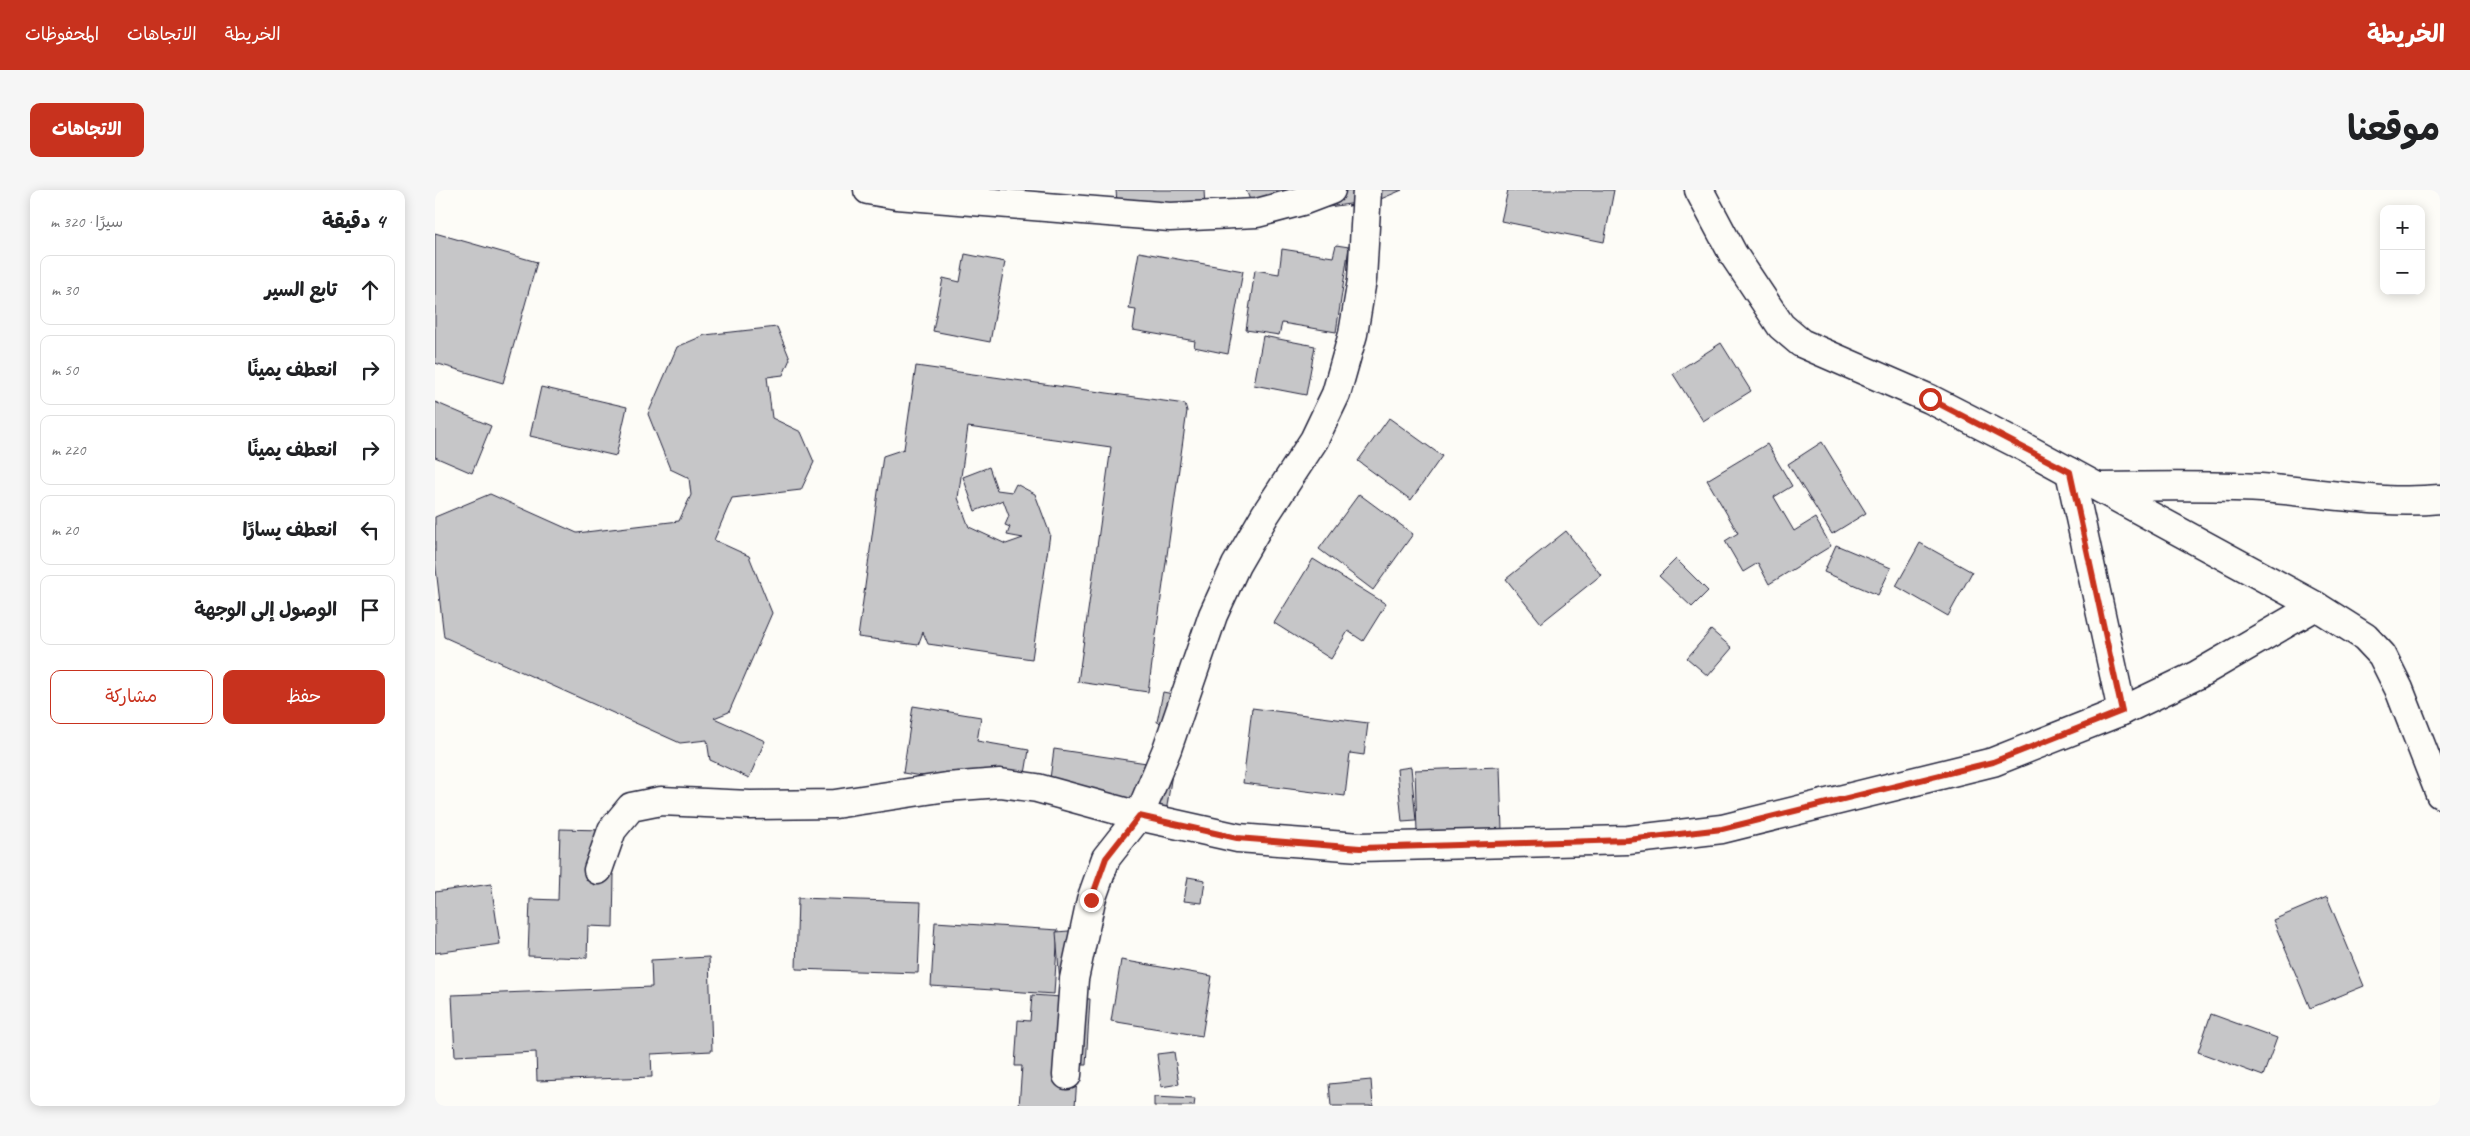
<!DOCTYPE html>
<html lang="ar">
<head>
<meta charset="utf-8">
<style>
	:root { --surface:#fff; --page:#f6f6f6; --text:#202124; --muted:#757577; --line:#e0e0e0; --accent:#c8321e }
	body { margin:0; font-family:Caveat,"Playpen Sans Arabic",sans-serif; background:var(--page); color:var(--text); direction:rtl }
	.controls { position:absolute; right:15px; top:15px; display:grid; overflow:hidden; border-radius:10px; box-shadow:0 2px 12px #0003 }
	.controls button { width:45px; height:45px; display:grid; place-items:center; padding:0; border:0; border-bottom:1px solid var(--line); background:var(--surface); color:var(--text); font:25px sans-serif }
	.stop { position:absolute; width:15px; height:15px; margin:-11px; border:4px solid #c8321e; border-radius:50%; background:#fff }
	.stop.end { background:#c8321e; border-color:#fff; box-shadow:0 1px 5px #0008 }
	.list { margin:0; padding:0; list-style:none }
	h2 { display:flex; justify-content:space-between; align-items:center; height:65px; margin:0; padding:0 20px; font-size:21px }
	h2 small { font-size:16px; font-weight:400; color:var(--muted) }
	.list li { display:grid; grid-template-columns:32px 1fr auto; gap:15px; align-items:center; box-sizing:border-box; height:70px; margin:0 10px 10px; padding:0 10px; border:1px solid var(--line); border-radius:10px }
	.list b { display:block; font-size:19px; white-space:nowrap }
	.list em { font-size:16px; font-style:normal; color:var(--muted) }
	.actions { display:flex; gap:10px; padding:15px 20px }
	.actions a { flex:1; padding:11px 0; border:1px solid var(--accent); border-radius:10px; text-align:center; font-size:18px; color:var(--accent) }
	.actions .main { background:var(--accent); color:#fff }
	.icon { flex:none; width:28px; height:28px; fill:none; stroke:currentColor; stroke-width:2; stroke-linecap:round; stroke-linejoin:round }
	.map { position:relative; flex:none; width:2005px; height:916px; overflow:hidden; direction:ltr; border-radius:10px }
	header { display:flex; align-items:center; gap:30px; box-sizing:border-box; height:70px; padding:0 25px; background:var(--accent); color:#fff }
	header strong { font-size:24px }
	nav { display:flex; gap:28px; margin-inline-start:auto; font-size:18px }
	.intro { display:flex; align-items:center; justify-content:space-between; box-sizing:border-box; height:120px; padding:0 30px }
	h1 { margin:0; font-size:35px }
	.button { padding:12px 22px; border-radius:10px; background:var(--accent); color:#fff; font-size:18px; font-weight:700 }
	main { display:flex; gap:30px; padding:0 30px }
	aside { flex:1; background:var(--surface); border-radius:10px; box-shadow:0 2px 12px #0003 }
	.map>svg:first-child { display:block }
	.building { fill:#c6c6c8; stroke:#22223b }
	.lines { fill:none; stroke-linecap:round; stroke-linejoin:round }
	.street-casing { stroke:#22223b; stroke-width:31 }
	.street { stroke:#fdfcf7; stroke-width:28 }
	.route { stroke:#c8321e; stroke-width:6 }
</style>
</head>
<body>
<header>
<strong>الخريطة</strong>
<nav><a>الخريطة</a><a>الاتجاهات</a><a>المحفوظات</a></nav>
</header>
<div class="intro"><h1>موقعنا</h1><a class="button">الاتجاهات</a></div>
<main>
<div class="map">
<svg width="2005" height="916" viewBox="0 0 2005 916">
	<rect width="100%" height="100%" fill="#fdfcf7"/>
	<filter id="ink" filterUnits="userSpaceOnUse"><feTurbulence type="fractalNoise" baseFrequency=".02" numOctaves="2"/><feDisplacementMap in="SourceGraphic" scale="10" xChannelSelector="R" yChannelSelector="G"/><feConvolveMatrix kernelMatrix="1 2 1 2 8 2 1 2 1" color-interpolation-filters="sRGB"/></filter>
	<g filter="url(#ink)">
		<g class="building">
			<path d="M681,0H769L770,18L683,25Z"/>
			<path d="M811,0H967L934,14L913,16L922,13L822,27Z"/>
			<path d="M1073,0H1179L1169,52L1066,31Z"/>
			<path d="M0,43L102,72L68,193L0,173Z"/>
			<path d="M901,55L914,57L901,142L847,133L844,145L811,140L820,80L844,84L847,59L898,67Z"/>
			<path d="M704,62L808,81L793,164L759,157L760,151L698,140L701,120L694,119Z"/>
			<path d="M530,64L570,72L555,152L498,141L508,88L525,92Z"/>
			<path d="M342,137L355,169L348,185L332,187L337,228L366,242L379,272L366,300L297,308L279,350L314,366L337,423L294,522L279,528L330,551L314,588L275,570L272,550L245,553L9,447L0,370V327L55,304L142,343L244,331L256,305L254,288L235,279L213,224L242,157L270,145Z"/>
			<path d="M828,146L880,156L871,205L819,195Z"/>
			<path d="M1286,153L1316,201L1268,231L1238,184Z"/>
			<path d="M481,176L750,214L752,221L713,502L643,492L676,257L533,237L523,308L534,337L571,354L588,348L572,345L575,337L570,335L574,326L568,310L540,321L528,287L554,277L562,300L577,302L581,294L600,304L615,344L597,469L493,454L488,442L483,455L423,447L448,266L469,259Z"/>
			<path d="M106,197L192,217L181,266L95,246Z"/>
			<path d="M0,212L56,236L37,283L0,267Z"/>
			<path d="M954,228L1007,266L976,310L923,271Z"/>
			<path d="M1387,252L1431,323L1397,344L1353,274Z"/>
			<path d="M1332,254L1357,296L1339,307L1359,341L1380,328L1396,356L1334,394L1323,373L1308,382L1290,351L1303,343L1272,290Z"/>
			<path d="M924,304L978,344L938,400L884,359Z"/>
			<path d="M1131,341L1166,385L1106,433L1071,389Z"/>
			<path d="M1485,353L1537,382L1513,426L1461,396Z"/>
			<path d="M1401,355L1456,378L1443,405L1389,382Z"/>
			<path d="M878,369L951,414L928,451L913,441L896,469L839,433Z"/>
			<path d="M1241,369L1273,401L1257,417L1224,386Z"/>
			<path d="M1276,440L1297,458L1273,486L1252,468Z"/>
			<path d="M728,502L757,508L751,538L722,532Z"/>
			<path d="M478,516L546,527L542,551L594,560L587,602L468,583Z"/>
			<path d="M817,518L933,533L929,565L915,563L910,606L808,593Z"/>
			<path d="M619,559L738,577L730,629L612,611Z"/>
			<path d="M976,577L981,631L967,632L962,579Z"/>
			<path d="M1065,577L1067,641L982,643L980,580Z"/>
			<path d="M125,639L168,640L167,685H179L178,737L153,736L152,768L93,766L95,709L123,710Z"/>
			<path d="M753,687L770,690L767,713L749,711Z"/>
			<path d="M56,694L65,754L0,763V702Z"/>
			<path d="M1892,707L1929,796L1875,818L1838,730Z"/>
			<path d="M363,708L486,712L483,783L361,779Z"/>
			<path d="M500,732L623,740L619,804L496,796Z"/>
			<path d="M646,740L626,806L621,742Z"/>
			<path d="M274,767L277,861L216,864L217,887L102,891L101,862L20,866L17,805L217,797L216,770Z"/>
			<path d="M686,770L777,786L767,846L676,831Z"/>
			<path d="M597,805L655,809L651,875H643L640,916H584L587,876H580L583,830L595,831Z"/>
			<path d="M1776,824L1842,848L1828,886L1763,862Z"/>
			<path d="M739,862L744,894L726,897L722,864Z"/>
			<path d="M936,890L938,916H896L894,894Z"/>
			<path d="M719,907L760,909L759,916H719Z"/>
		</g>
		<g class="lines">
			<g class="street-casing">
				<g id="street">
					<path d="M433,0L462,5L735,27L822,23L867,11L896,0"/>
					<path d="M1264,0L1298,64L1346,136L1366,153L1495,209L1589,257L1881,416L1930,447L1947,465L1964,499L2005,604"/>
					<path d="M1635,282L1687,521"/>
					<path d="M1665,297C1719,296 1772,295 1826,298C1885,302 1946,315 2005,309"/>
					<path d="M163,680L177,640L196,617L226,611L315,615L400,614L512,597L565,593L602,598L704,626L803,648L925,657L1193,650L1287,639L1558,572L1687,521L1762,485L1881,416"/>
					<path d="M632,885L639,789L656,710L671,668L704,626L732,559L778,425L801,375L830,325L879,250L901,204L918,144L927,90L932,0"/>
				</g>
			</g>
			<use href="#street" class="street"/>
		</g>
	</g>
	<g class="lines" filter="url(#ink)">
		<path class="route" d="M656,710L671,668L704,626L802,648L925,658L1193,650L1287,639L1558,572L1687,521L1635,282L1495,209"/>
	</g>
</svg>
<div class="controls">
<button>+</button>
<button>−</button>
</div>
<div class="stop" style="left:1495px;top:209px"></div>
<div class="stop end" style="left:656px;top:710px"></div>
</div>
<aside>
<h2>4 دقيقة<small>سيرًا · 320 m</small></h2>
<ul class="list">
<li><svg class="icon" aria-label="ahead" viewBox="0 0 24 24"><path d="M12 20V5M6 11l6-6 6 6"/></svg><div><b>تابع السير</b></div><em>30 m</em></li>
<li><svg class="icon" aria-label="right" viewBox="0 0 24 24"><path d="M7 20v-9h11M14 6l5 5-5 5"/></svg><div><b>انعطف يمينًا</b></div><em>50 m</em></li>
<li><svg class="icon" aria-label="right" viewBox="0 0 24 24"><path d="M7 20v-9h11M14 6l5 5-5 5"/></svg><div><b>انعطف يمينًا</b></div><em>220 m</em></li>
<li><svg class="icon" aria-label="left" viewBox="0 0 24 24"><path d="M17 20v-9H6M10 6l-5 5 5 5"/></svg><div><b>انعطف يسارًا</b></div><em>20 m</em></li>
<li><svg class="icon" aria-label="arrive" viewBox="0 0 24 24"><path d="M6 21V4h12l-3 4 3 4H6"/></svg><div><b>الوصول إلى الوجهة</b></div></li>
</ul>
<div class="actions"><a class="main">حفظ</a><a>مشاركة</a></div>
</aside>
</main>
</body>
</html>
